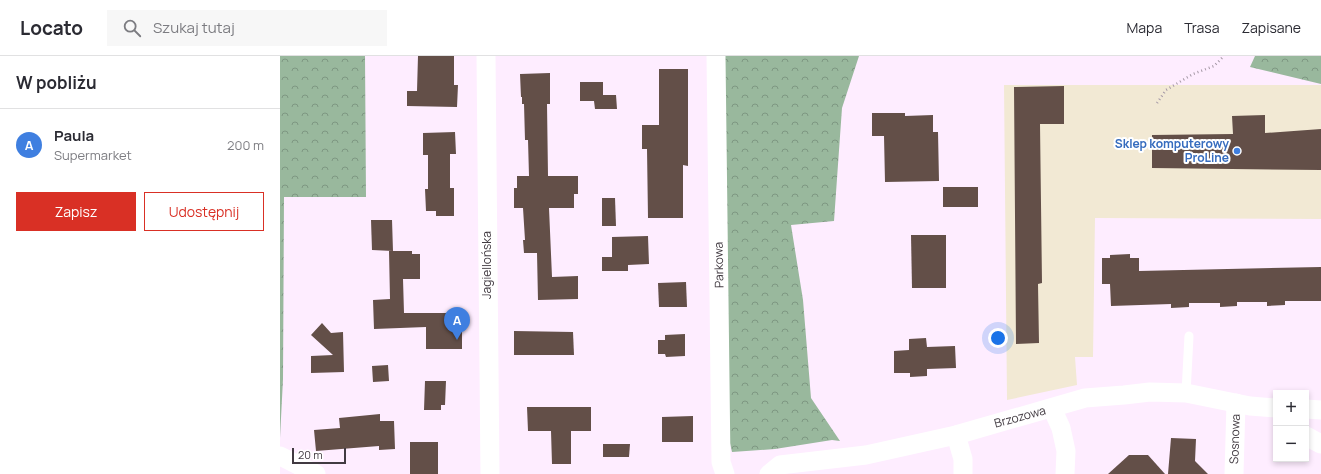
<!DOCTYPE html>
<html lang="pl">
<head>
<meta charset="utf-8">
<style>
	:root { --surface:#fff; --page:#f7f7f7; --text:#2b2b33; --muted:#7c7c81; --line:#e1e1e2; --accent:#d93025 }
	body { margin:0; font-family:Manrope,sans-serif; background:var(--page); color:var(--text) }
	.controls { position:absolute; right:12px; bottom:12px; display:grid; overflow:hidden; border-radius:0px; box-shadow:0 2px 6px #0003 }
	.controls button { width:36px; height:36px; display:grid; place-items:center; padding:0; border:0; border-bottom:1px solid var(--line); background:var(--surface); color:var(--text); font:20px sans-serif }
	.scale { position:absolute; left:12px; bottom:10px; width:54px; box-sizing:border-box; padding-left:4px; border:2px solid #413a41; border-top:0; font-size:11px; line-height:14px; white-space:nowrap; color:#413a41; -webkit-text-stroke:3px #fff; paint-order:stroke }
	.you { position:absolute; left:718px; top:282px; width:14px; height:14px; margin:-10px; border:3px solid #fff; border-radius:50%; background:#1a73e8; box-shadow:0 0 0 6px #1a73e833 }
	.badge { display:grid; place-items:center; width:26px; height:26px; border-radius:50%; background:var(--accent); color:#fff; font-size:13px; font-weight:700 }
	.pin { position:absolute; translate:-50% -33px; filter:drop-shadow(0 1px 2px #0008) }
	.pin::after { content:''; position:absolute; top:21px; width:14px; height:12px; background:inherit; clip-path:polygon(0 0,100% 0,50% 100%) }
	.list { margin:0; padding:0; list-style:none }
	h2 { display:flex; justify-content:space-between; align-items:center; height:52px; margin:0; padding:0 16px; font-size:17px }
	h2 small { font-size:13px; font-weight:400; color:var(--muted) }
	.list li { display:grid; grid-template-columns:26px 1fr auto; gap:12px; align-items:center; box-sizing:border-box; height:72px; padding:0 16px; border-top:1px solid var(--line) }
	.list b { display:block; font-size:15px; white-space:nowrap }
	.list p { margin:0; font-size:13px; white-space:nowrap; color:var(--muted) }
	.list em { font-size:13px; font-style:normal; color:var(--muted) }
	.actions { display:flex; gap:8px; padding:12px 16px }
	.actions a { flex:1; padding:9px 0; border:1px solid var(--accent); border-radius:0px; text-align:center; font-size:14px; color:var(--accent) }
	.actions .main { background:var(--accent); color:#fff }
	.icon { flex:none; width:22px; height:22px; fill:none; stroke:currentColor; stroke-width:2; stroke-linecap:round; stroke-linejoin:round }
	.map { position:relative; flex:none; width:1041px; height:418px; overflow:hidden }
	header { display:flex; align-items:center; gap:24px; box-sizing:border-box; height:56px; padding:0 20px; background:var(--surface); border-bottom:1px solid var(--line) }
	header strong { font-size:19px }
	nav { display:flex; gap:22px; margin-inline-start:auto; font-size:14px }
	.search { width:280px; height:36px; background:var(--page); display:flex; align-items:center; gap:10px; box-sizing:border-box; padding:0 14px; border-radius:0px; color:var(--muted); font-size:15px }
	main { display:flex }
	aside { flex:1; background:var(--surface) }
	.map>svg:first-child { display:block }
	.commercial { fill:#f2e9d4 }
	.forest { fill:url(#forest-crowns) }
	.building { fill:#634f48 }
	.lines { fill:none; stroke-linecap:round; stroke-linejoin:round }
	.path { stroke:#a69aa7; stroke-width:2.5; stroke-dasharray:1 3; stroke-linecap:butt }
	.service { stroke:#fff; stroke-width:9 }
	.minor { stroke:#fff; stroke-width:19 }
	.shop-dot { fill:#3f7fe0; stroke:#fff; stroke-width:1.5 }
	.labels { text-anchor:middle; stroke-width:4; stroke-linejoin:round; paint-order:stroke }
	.shop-label { font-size:12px; font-weight:bold; fill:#366cbe; stroke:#fff; text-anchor:end }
	.street-label { font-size:12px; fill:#413a41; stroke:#fff }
</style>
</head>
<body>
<header>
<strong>Locato</strong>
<div class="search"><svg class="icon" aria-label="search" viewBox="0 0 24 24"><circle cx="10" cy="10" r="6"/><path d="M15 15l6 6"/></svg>Szukaj tutaj</div>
<nav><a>Mapa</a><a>Trasa</a><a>Zapisane</a></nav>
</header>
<main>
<aside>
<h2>W pobliżu<small></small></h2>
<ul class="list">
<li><span class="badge" style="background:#3f7fe0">A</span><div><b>Paula</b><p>Supermarket</p></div><em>200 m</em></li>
</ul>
<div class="actions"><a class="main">Zapisz</a><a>Udostępnij</a></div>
</aside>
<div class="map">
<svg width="1041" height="418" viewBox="0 0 1041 418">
	<defs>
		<pattern id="forest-crowns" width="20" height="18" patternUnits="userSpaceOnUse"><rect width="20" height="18" fill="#99b89d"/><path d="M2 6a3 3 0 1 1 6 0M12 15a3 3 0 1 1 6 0" fill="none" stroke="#7e9782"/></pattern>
	</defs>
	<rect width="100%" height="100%" fill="#feedff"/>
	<path class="commercial" d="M724,29H1041V163L815,162L813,301H795L797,329L727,344Z"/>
	<g class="forest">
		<path d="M0,0H85L86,141H4L3,323L0,382Z"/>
		<path d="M445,0H579L562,52L554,165L511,169L523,244L531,342L560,385L552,384L495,393L452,396L445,365Z"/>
		<path d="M975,0H1041V28L970,11Z"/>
	</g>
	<g class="building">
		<path d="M138,0H174V29H178L177,51L127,50V35H137Z"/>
		<path d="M379,13H408V110L403,109V162H368L367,93H362V69H379Z"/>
		<path d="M270,17V48H267L268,120H298V138H294V152H269L272,221L298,220V243L258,244L257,197H244L243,184H245L243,152H234V132H237V120H249L248,84H245L244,48H242V41H241L240,18Z"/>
		<path d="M300,26H323V39H336L337,53H315L314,45H300Z"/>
		<path d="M784,30V68H760L762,227L758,228L759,287L736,288L734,31Z"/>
		<path d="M592,57H625V60L653,59V76H658L659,125L605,126L604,80H592Z"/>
		<path d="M985,59V77L1041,73V114L872,112V79L953,78L952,60Z"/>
		<path d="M175,76L176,98H170V132H174V160H156V155H146L145,133H148V99H143V77Z"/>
		<rect x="663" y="131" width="35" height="20"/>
		<path d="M322,142H335L336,170H322Z"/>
		<path d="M91,164H112L113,195L92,194Z"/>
		<path d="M631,179H666V232H632Z"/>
		<path d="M368,180L369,208L348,209V215H322V201H332V181Z"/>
		<path d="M109,195H132V198H140V223H123L124,257H182V269H176V275H182V293H146V271L94,273L93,244L110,243Z"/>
		<path d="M850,198V202H859V215L1041,211V245H1005V249L987,250V246H957V250L940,251V247H909V251L891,252V248L831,250L830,228H822V202H830V199Z"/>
		<path d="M406,226L407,251H379L378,227Z"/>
		<path d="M42,267L51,277L63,276L64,316L31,317V300L53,299L31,279Z"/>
		<path d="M234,275L293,276L294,299H234Z"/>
		<path d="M405,278V300L386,301L385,298H378V284H385V279Z"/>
		<path d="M646,282L647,291L675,290L676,312L647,313V320L630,321V317H614V295L629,294V283Z"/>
		<path d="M108,309L109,325L93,326L92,310Z"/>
		<path d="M145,325H166L165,349H161V354H144Z"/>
		<path d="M247,351H311V375H291V408H272L271,375H248Z"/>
		<path d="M100,358V365H114L115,393L99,394V390L36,395L34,374L60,372L59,362Z"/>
		<path d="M413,360V386H382V361Z"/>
		<path d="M891,382L916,383L915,405L928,418H888Z"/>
		<rect x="130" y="386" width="28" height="32"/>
		<path d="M323,388H350L349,401H323Z"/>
		<path d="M849,399H868L885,418H828Z"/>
	</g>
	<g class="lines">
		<path class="path" d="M877,47L886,34L913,18L934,10L944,0"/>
		<path class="service" d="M906,337L909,280"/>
		<g class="minor">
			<path d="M206,0L210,418"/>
			<path d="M436,0L441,406L445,418"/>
			<path d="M772,352L781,372L786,395L785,418"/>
			<path d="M1026,353L1041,354"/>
			<path d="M676,379L683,403V418"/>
			<path d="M1026,380L1041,388"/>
			<path d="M0,400L36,418"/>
			<path d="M489,418L500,409L586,399L676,379L805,342L844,339L870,336L906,337L970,350L996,352"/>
			<path d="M954,418L956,347"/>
		</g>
	</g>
	<circle class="shop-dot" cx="957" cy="95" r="4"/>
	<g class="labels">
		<g class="shop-label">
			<text x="949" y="92">Sklep komputerowy<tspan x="949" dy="14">ProLine</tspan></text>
		</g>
		<g class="street-label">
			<text transform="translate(207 209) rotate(-90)" y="4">Jagiellońska</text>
			<text transform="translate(439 209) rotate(-91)" y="4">Parkowa</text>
			<text transform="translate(740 361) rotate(-15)" y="4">Brzozowa</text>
			<text transform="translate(955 383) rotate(-88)" y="4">Sosnowa</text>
		</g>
	</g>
</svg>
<div class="controls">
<button>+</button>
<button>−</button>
</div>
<div class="scale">20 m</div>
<div class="you"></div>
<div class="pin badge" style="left:177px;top:284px;background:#3f7fe0">A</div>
</div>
</main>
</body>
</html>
